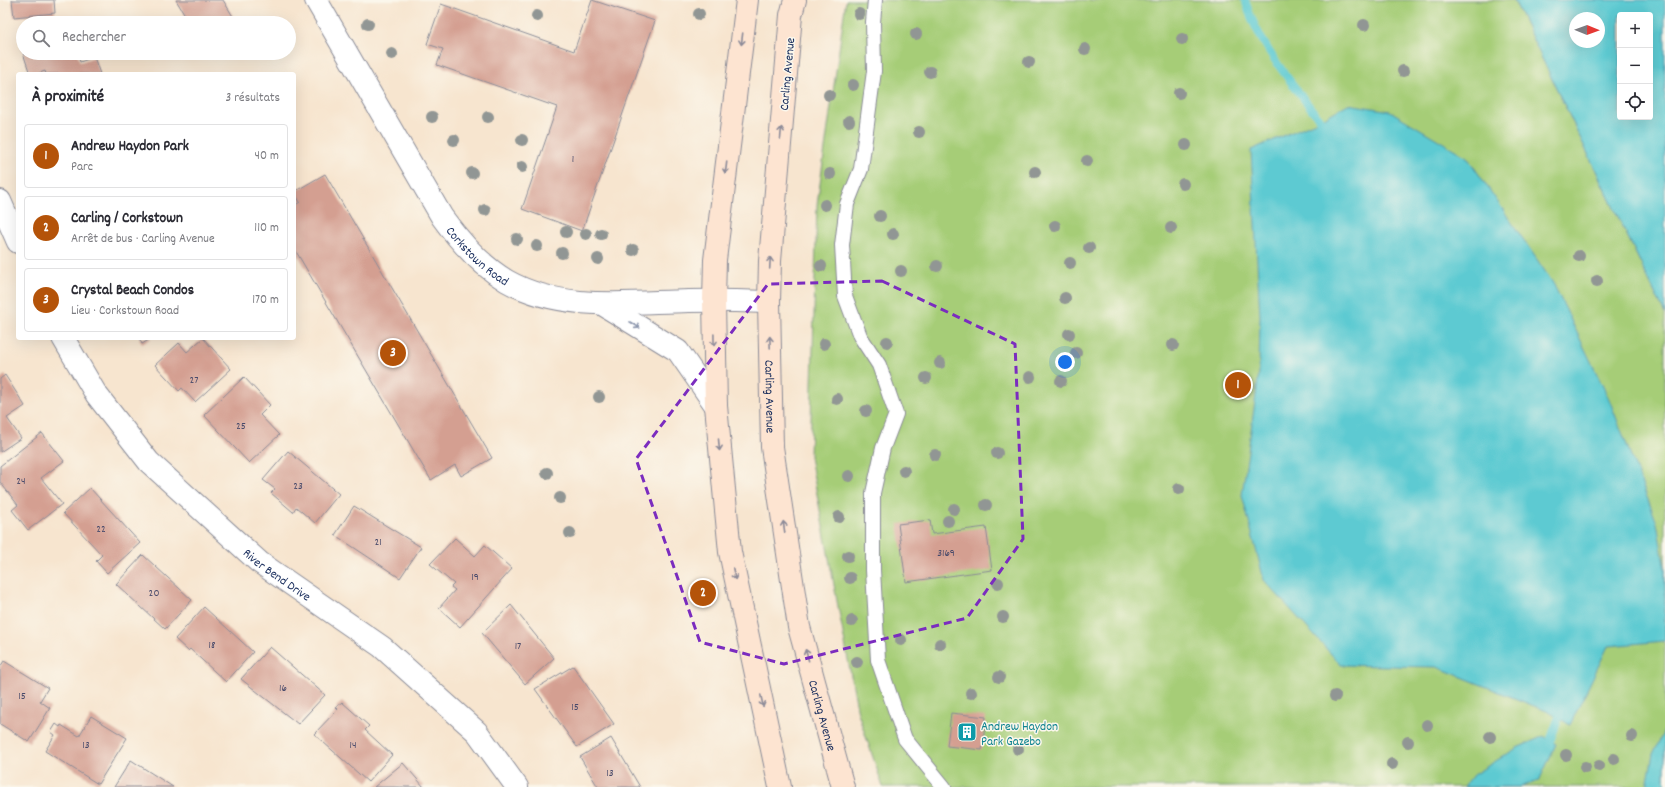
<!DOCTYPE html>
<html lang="fr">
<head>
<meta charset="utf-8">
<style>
	:root { --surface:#fff; --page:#f2f2f3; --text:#2b2b33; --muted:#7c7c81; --line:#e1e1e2; --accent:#b45309 }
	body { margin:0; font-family:Dekko,sans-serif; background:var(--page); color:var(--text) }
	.controls { position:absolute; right:12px; top:12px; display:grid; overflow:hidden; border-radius:4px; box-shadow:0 4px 16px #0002 }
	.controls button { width:36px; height:36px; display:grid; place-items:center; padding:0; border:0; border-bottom:1px solid var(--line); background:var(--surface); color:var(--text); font:20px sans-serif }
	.compass { position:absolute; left:1569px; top:12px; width:36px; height:36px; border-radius:50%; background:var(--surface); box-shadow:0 4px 16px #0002; rotate:91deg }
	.you { position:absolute; left:1065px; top:362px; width:14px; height:14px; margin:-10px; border:3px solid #fff; border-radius:50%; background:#1a73e8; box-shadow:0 0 0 6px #1a73e833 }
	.badge { display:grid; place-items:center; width:26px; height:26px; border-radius:50%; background:var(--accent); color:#fff; font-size:13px; font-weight:700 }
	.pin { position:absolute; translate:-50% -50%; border:2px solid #fff; box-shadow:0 1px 4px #0006 }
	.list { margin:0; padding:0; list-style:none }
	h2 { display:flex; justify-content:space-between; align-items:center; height:52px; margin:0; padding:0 16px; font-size:17px }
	h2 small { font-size:13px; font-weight:400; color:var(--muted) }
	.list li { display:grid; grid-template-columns:26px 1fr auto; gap:12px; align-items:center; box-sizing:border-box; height:64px; margin:0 8px 8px; padding:0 8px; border:1px solid var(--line); border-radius:4px }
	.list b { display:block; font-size:15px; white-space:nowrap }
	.list p { margin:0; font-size:13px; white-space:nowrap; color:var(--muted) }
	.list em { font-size:13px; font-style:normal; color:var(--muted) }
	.icon { flex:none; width:22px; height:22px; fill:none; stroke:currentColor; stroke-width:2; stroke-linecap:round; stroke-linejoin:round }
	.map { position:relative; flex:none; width:1665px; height:787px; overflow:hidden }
	.search { position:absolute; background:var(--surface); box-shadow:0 4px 16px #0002; left:16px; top:16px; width:280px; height:44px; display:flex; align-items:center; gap:10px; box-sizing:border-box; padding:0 14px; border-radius:22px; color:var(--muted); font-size:15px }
	.panel { position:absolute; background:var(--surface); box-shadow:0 4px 16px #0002; left:16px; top:72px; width:280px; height:268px; border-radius:4px }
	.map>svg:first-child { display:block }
	.green { fill:#a6cd77; stroke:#607e6a }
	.water { fill:#5dcad2; stroke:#3c7c98; fill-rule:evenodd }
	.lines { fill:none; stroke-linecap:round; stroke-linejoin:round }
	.stream { stroke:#5dcad2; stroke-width:8 }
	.building { fill:#d49f91 }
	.service-casing { stroke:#898a96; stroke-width:16 }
	.minor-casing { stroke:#898a96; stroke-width:24 }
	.tertiary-casing { stroke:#898a96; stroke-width:24 }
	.secondary-casing { stroke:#898a96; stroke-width:24 }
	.service { stroke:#fff; stroke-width:14 }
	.minor { stroke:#fff; stroke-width:22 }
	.tertiary { stroke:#fff; stroke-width:22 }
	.secondary { stroke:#fde4d1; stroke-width:22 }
	.tree { fill:#919694 }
	.oneway { stroke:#8c8a98 }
	.oneway2 { stroke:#8d97ae }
	.marked { fill:none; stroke:#7b2cbf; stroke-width:3; stroke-dasharray:8 5; stroke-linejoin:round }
	.labels { text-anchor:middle; stroke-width:3; stroke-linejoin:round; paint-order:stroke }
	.number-label { font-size:11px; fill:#494b6b }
	.street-label { font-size:13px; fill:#1b2f5e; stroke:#fbf7ec }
	.culture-label { font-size:13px; fill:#0d838f; stroke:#fbf7ec; text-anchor:start }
</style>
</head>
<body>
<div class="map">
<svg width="1665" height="787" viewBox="0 0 1665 787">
	<rect width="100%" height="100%" fill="#fbf7ec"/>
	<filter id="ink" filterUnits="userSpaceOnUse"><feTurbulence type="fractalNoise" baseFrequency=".025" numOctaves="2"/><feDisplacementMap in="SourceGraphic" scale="8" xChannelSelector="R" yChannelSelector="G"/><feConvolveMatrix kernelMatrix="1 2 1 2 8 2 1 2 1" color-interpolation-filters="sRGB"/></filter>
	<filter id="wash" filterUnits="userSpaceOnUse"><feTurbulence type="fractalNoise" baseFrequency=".012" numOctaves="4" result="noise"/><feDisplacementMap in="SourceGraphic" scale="16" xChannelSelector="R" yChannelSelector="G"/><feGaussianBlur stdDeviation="0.9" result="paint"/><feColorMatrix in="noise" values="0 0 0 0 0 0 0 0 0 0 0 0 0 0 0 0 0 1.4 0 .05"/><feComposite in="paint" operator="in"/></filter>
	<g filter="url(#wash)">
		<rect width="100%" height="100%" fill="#f7e5cf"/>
		<path class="green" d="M846,0H1514L1665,314V787H883L858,713L810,457L817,205Z"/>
		<g class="water">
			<path d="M1514,0H1665V314ZM1620,15H1650V117H1620ZM1575,18H1599V42H1575Z"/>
			<path d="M1348,104L1390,111L1467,157L1553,283L1609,399L1657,523L1665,569V641L1608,646L1570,725L1549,712L1437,667L1341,665L1264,580L1242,495L1259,373L1260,316L1251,150L1320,120Z"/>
			<path d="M1665,729V787H1647L1653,754Z"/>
			<path d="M1544,736L1550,741L1556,744L1539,781L1520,787H1464L1473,775L1517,748Z"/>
		</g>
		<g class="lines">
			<g class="stream">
				<path d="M1245,0C1258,45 1292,83 1320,120"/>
				<path d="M1550,741L1559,717"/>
			</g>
		</g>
		<g id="blocks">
			<g class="building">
				<path d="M12,0H54L55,13L14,17Z"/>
				<path d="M176,0H223L237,23H190Z"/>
				<path d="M592,0L655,21L582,231L522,209L557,107L437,65L443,49L427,44L441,4L574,51Z"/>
				<path d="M23,35V52L18,37Z"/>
				<path d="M23,53H77L80,62L94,57L100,74H46L45,71L37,74H30Z"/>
				<path d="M325,174L492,458L461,476L455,465L431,480L294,248V206L300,202L294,192Z"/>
				<path d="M139,338H152L142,344Z"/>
				<path d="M203,338L231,369L195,402L182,388L179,391L155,365L179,343L187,352Z"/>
				<path d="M5,375L25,406L7,418L21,438L0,452V379Z"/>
				<path d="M244,377L270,405L260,415L279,435L249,463L204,415Z"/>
				<path d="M42,433L64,461L41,478L62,504L28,530L12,510L18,505L0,482V466Z"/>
				<path d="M288,451L339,494L315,523L296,507L293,512L271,493L275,489L263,480Z"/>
				<path d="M90,488L140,543L107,573L96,561L102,555L63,513Z"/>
				<path d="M354,506L421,547L400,578L335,535Z"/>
				<path d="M930,520L932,534L986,527L992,570L906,582L898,524Z"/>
				<path d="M455,538L475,556L485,545L512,569L460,627L439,608L455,590L451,587L454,584L430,564Z"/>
				<path d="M143,555L192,600L165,629L116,584Z"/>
				<path d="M511,605L554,658L525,684L482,633Z"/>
				<path d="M204,607L253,652L226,682L190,649L188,651L175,639Z"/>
				<path d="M270,647L325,695L298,724L241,679Z"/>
				<path d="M4,661L48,688L40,701L50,708L29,742L0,724V667Z"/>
				<path d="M573,666L614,724L577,747L535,689Z"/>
				<path d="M342,702L369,726L365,730L392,755L368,782L314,734L338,709L336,707Z"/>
				<path d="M951,713L986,717L982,750L947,746Z"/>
				<path d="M91,716L127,738L98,784L45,751L55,735L51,732L56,724L60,727L61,725L79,736Z"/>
				<path d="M611,738L640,787H598L580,757Z"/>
				<path d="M131,760L173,787H114Z"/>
				<path d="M403,763L424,787H374Z"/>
			</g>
		</g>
	</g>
	<g filter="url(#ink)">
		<use href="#blocks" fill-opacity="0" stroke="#898a96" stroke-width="1"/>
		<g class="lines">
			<g class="service-casing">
				<path id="service" d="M875,0L873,22L874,71L861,169L847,204L842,245L845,296L860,336L879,365L896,414L883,448L873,493V570L878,660L905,739L944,787"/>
			</g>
			<g class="minor-casing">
				<g id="minor">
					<path d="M0,201L18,242"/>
					<path id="s1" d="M63,338L96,394L149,462L259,562L382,647L477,732L517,787"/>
				</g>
			</g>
			<g class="tertiary-casing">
				<g id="tertiary">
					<path id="s2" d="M316,0L442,217C460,242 480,265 507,281C562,312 629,302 689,301C716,300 742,301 769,302"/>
					<path d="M602,304L678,351L716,406"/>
				</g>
			</g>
			<g class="secondary-casing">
				<g id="secondary">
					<path d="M747,0L715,260L714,301L716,406L730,552L780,787"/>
					<path id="s3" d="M795,0L791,15L770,261L769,302L772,447L799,627L843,787"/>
				</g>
			</g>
			<use href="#service" class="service"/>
			<use href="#minor" class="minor"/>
			<use href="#tertiary" class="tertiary"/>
			<use href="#secondary" class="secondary"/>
		</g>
		<g class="tree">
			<circle cx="699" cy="14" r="6"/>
			<circle cx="859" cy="14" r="6"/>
			<circle cx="537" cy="16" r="6"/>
			<circle cx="368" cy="24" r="6"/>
			<circle cx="1364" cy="25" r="6"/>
			<circle cx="916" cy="34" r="6"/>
			<circle cx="1182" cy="39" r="6"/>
			<circle cx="1085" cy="49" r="6"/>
			<circle cx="392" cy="54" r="6"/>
			<circle cx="1029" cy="62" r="6"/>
			<circle cx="1403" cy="71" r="6"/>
			<circle cx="930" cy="72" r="6"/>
			<circle cx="853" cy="85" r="6"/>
			<circle cx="1179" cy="93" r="6"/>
			<circle cx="829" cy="95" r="6"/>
			<circle cx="432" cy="117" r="6"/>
			<circle cx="488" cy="117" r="6"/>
			<circle cx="849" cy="121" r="6"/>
			<circle cx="919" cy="132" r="6"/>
			<circle cx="454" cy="140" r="6"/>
			<circle cx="522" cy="140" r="6"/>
			<circle cx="1186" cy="145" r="6"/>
			<circle cx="1087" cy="161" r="6"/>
			<circle cx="522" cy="167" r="6"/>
			<circle cx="1035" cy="172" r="6"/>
			<circle cx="472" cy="173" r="6"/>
			<circle cx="830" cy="174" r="6"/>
			<circle cx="1183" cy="184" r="6"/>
			<circle cx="825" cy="205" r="6"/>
			<circle cx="485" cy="210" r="6"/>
			<circle cx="880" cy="216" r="6"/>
			<circle cx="1055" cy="226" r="6"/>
			<circle cx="1171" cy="228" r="6"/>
			<circle cx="566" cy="232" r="6"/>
			<circle cx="586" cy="234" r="6"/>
			<circle cx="601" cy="234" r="6"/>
			<circle cx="893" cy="234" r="6"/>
			<circle cx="517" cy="239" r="6"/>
			<circle cx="537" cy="246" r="6"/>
			<circle cx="1089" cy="248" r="6"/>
			<circle cx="633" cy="250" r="6"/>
			<circle cx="562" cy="253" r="6"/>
			<circle cx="1579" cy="256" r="6"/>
			<circle cx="598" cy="259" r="6"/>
			<circle cx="1070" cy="263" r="6"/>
			<circle cx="821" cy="266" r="6"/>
			<circle cx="937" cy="266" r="6"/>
			<circle cx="901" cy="271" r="6"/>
			<circle cx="1597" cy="281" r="6"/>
			<circle cx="1065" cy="298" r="6"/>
			<circle cx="1069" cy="334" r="6"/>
			<circle cx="887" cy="342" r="6"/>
			<circle cx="824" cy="344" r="6"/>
			<circle cx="1173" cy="345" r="6"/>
			<circle cx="1076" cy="353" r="6"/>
			<circle cx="940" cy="363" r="6"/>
			<circle cx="1030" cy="377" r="6"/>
			<circle cx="926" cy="378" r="6"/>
			<circle cx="1061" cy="381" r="6"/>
			<circle cx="599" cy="397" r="6"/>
			<circle cx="837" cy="399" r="6"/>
			<circle cx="866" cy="411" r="6"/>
			<circle cx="997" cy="453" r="6"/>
			<circle cx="935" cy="455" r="6"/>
			<circle cx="904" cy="471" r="6"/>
			<circle cx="547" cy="473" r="6"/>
			<circle cx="849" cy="476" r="6"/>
			<circle cx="1179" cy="489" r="6"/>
			<circle cx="560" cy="498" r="6"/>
			<circle cx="986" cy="505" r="6"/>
			<circle cx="954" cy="509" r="6"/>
			<circle cx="839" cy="517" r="6"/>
			<circle cx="948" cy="521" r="6"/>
			<circle cx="570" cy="533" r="6"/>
			<circle cx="848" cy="556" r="6"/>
			<circle cx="850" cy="578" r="6"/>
			<circle cx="998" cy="583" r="6"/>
			<circle cx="1003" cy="617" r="6"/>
			<circle cx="852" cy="621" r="6"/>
			<circle cx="901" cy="640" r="6"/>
			<circle cx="940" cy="644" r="6"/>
			<circle cx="857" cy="662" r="6"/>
			<circle cx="999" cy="677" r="6"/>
			<circle cx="971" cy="693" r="6"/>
			<circle cx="1335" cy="696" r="6"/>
			<circle cx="1427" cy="725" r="6"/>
			<circle cx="1632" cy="736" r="6"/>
			<circle cx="1490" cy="737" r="6"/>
			<circle cx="1408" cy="742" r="6"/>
			<circle cx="1018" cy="749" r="6"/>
			<circle cx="1566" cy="755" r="6"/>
			<circle cx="1614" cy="759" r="6"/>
			<circle cx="1392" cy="764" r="6"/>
			<circle cx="1599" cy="766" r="6"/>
			<circle cx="1585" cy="767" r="6"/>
		</g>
		<defs><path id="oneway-shaft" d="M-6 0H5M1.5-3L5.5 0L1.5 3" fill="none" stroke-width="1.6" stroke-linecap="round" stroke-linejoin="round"/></defs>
		<g class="oneway">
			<use href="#oneway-shaft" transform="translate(742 39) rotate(97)"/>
			<use href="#oneway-shaft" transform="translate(781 133) rotate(-85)"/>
			<use href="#oneway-shaft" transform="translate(726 168) rotate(97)"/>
			<use href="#oneway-shaft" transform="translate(770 263) rotate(-87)"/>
			<use href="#oneway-shaft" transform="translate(714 340) rotate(89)"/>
			<use href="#oneway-shaft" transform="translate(770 342) rotate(-92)"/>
			<use href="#oneway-shaft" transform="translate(719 445) rotate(85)"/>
			<use href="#oneway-shaft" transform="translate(784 527) rotate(-98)"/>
			<use href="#oneway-shaft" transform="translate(734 574) rotate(78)"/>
			<use href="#oneway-shaft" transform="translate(807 655) rotate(-106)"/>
			<use href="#oneway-shaft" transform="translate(762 701) rotate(78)"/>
		</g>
		<use class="oneway2" href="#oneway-shaft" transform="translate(635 325) rotate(32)"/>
	</g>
	<path class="marked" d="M882,281L1015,344L1023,539L967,618L784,664L700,642L636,459L768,284Z"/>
	<defs>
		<g id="building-square" transform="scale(1)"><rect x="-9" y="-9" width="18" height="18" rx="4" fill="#0f9aa8" stroke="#fbf7ec"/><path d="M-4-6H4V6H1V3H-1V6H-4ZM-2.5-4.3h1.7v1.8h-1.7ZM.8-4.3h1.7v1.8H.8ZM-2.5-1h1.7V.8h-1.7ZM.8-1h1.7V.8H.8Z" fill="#fff"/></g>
	</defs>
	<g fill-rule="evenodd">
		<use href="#building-square" x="967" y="732"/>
	</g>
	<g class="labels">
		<g class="number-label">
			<text x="573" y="162">1</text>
			<text x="194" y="383">27</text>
			<text x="241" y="429">25</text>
			<text x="21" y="484">24</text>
			<text x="298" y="489">23</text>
			<text x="101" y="532">22</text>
			<text x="378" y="545">21</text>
			<text x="946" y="556">3169</text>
			<text x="475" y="580">19</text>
			<text x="154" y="596">20</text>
			<text x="212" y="648">18</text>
			<text x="518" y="649">17</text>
			<text x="283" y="691">16</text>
			<text x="22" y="699">15</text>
			<text x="575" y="710">15</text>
			<text x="86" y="748">13</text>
			<text x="353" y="748">14</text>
			<text x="610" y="776">13</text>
		</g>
		<g class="street-label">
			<text transform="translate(786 74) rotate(-85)" y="5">Carling Avenue</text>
			<text dy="5" stroke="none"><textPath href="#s2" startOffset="304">Corkstown Road</textPath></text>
			<text dy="5" stroke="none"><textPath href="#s3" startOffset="398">Carling Avenue</textPath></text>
			<text dy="5" stroke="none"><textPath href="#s1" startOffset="322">River Bend Drive</textPath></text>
			<text dy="5" stroke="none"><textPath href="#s3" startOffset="722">Carling Avenue</textPath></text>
		</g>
		<g class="culture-label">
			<text x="981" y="730">Andrew Haydon<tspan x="981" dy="15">Park Gazebo</tspan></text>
		</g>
	</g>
</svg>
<div class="controls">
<button>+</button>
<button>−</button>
<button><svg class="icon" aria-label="locate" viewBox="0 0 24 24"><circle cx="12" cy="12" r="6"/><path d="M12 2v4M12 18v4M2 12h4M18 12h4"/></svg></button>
</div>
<svg class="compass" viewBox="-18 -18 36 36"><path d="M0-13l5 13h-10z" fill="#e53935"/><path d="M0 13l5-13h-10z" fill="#7c7c81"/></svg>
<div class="you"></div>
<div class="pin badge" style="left:1238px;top:385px">1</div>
<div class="pin badge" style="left:703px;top:593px">2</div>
<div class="pin badge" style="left:393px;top:353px">3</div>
<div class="search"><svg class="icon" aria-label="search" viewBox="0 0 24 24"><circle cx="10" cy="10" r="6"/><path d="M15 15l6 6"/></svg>Rechercher</div>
<section class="panel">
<h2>À proximité<small>3 résultats</small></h2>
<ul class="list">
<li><span class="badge">1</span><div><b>Andrew Haydon Park</b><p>Parc</p></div><em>40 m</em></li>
<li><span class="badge">2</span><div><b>Carling / Corkstown</b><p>Arrêt de bus · Carling Avenue</p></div><em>110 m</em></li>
<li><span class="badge">3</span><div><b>Crystal Beach Condos</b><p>Lieu · Corkstown Road</p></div><em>170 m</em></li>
</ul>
</section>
</div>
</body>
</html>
